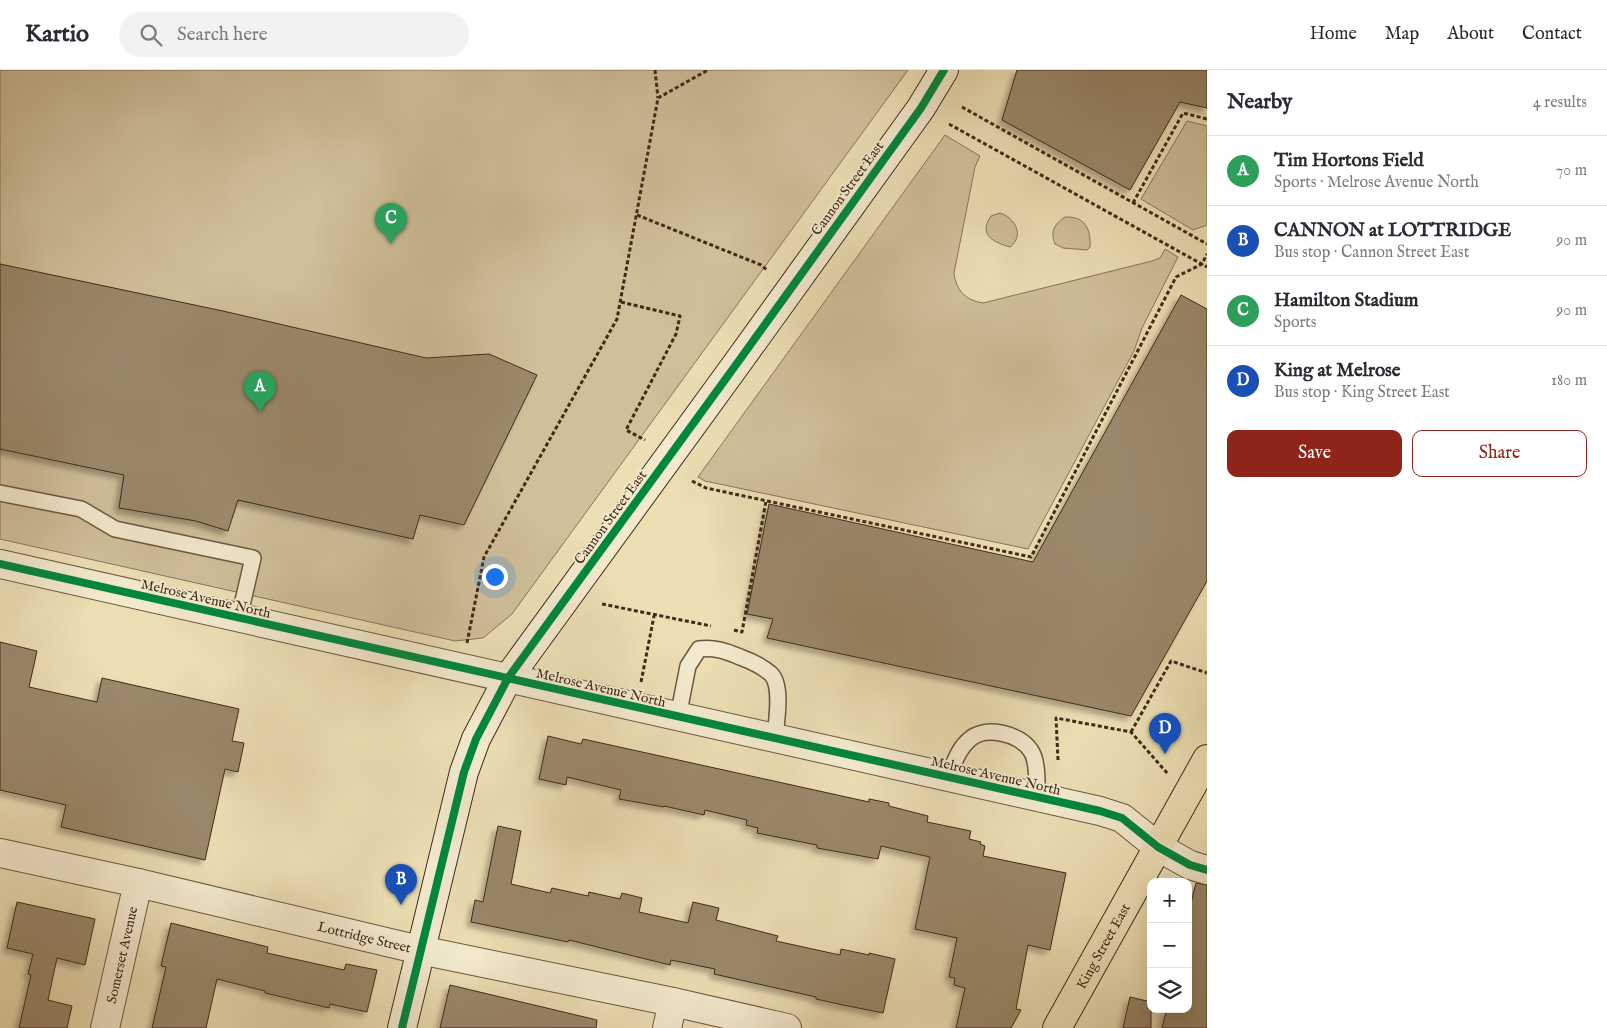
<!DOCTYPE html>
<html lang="en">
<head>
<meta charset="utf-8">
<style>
	:root { --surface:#fff; --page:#f2f2f3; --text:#2b2b33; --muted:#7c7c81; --line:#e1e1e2; --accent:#8f2418 }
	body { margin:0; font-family:"IM FELL English",serif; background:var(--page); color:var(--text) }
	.controls { position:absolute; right:15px; bottom:15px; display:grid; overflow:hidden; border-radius:10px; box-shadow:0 5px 20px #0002 }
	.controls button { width:45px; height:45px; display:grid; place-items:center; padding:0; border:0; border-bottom:1px solid var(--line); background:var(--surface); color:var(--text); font:25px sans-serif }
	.you { position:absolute; left:494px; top:506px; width:18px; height:18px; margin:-12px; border:4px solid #fff; border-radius:50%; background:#1a73e8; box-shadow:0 0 0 8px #1a73e833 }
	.badge { display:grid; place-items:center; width:32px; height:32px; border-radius:50%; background:var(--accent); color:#fff; font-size:16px; font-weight:700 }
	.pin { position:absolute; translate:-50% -41px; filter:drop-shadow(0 1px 2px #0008) }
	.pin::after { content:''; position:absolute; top:26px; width:18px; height:15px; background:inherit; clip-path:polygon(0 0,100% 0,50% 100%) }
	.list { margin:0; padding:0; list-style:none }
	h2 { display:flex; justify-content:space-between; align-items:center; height:65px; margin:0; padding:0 20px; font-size:21px }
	h2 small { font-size:16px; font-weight:400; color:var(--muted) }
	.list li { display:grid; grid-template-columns:32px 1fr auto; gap:15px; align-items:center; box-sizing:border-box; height:70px; padding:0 20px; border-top:1px solid var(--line) }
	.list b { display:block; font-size:19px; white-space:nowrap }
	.list p { margin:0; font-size:16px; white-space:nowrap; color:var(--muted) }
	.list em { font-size:16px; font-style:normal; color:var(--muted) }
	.actions { display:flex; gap:10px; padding:15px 20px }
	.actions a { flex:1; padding:11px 0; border:1px solid var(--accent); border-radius:10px; text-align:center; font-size:18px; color:var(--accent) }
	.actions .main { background:var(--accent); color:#fff }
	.icon { flex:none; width:28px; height:28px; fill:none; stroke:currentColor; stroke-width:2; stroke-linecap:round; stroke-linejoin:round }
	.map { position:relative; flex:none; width:1207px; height:958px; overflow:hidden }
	header { display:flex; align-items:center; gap:30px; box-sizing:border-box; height:70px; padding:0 25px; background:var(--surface); border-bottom:1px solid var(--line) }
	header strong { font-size:24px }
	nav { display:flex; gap:28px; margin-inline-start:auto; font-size:18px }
	.search { width:350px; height:45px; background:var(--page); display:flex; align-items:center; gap:12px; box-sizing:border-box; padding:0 18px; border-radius:28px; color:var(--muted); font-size:19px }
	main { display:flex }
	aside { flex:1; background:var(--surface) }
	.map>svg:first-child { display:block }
	.green { fill:#cfc09a; stroke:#88755a }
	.building { fill:#9a886a; stroke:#422a1a; filter:url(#shadow) }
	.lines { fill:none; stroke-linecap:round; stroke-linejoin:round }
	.lane-casing { stroke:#6c5740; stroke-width:18 }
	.street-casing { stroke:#6c5740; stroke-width:30 }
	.secondary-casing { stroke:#422a1a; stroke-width:30 }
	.primary-casing { stroke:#422a1a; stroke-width:30 }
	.path { stroke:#422a1a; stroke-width:3; stroke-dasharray:4 2.5; stroke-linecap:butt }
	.lane { stroke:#f3eace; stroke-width:15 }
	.street { stroke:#f3eace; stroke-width:28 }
	.secondary { stroke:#f3eace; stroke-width:28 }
	.primary { stroke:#ecdfb4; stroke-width:28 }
	.cycleway-casing { stroke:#f3eace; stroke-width:11 }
	.cycleway { stroke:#00873e; stroke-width:8 }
	.labels { text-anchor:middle; stroke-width:4; stroke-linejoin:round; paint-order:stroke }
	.street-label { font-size:14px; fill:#422a1a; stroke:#f3eace }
</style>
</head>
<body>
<header>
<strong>Kartio</strong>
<div class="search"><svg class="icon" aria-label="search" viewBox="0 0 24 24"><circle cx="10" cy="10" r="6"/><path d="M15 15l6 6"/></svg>Search here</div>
<nav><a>Home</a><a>Map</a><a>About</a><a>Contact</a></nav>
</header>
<main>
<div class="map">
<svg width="1207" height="958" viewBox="0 0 1207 958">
	<defs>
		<filter id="shadow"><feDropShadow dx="-4.5" dy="4.5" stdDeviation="2.5" flood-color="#0004"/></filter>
	</defs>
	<rect width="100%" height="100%" fill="#ecdfb4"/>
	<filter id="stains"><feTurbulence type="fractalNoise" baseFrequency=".004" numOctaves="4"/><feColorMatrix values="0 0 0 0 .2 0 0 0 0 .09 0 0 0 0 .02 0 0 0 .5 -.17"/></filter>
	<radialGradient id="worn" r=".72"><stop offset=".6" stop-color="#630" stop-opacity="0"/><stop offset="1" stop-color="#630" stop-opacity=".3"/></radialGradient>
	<g class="green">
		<path d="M0,0H908L512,544L483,568L455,571L0,469Z"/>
		<path d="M1187,51L1207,56V155L1193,160L1141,129Z"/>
		<path d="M945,65L980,86L975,97L954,203C956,220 965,230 983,233L1152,191L1160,188L1165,179L1178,187L1142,258L1134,281L1028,479L705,411L698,407Z"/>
		<path d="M1000,143C1015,148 1025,165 1010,177C993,172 978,165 991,146Z"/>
		<path d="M1065,147C1085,146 1091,159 1090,177L1087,180L1063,178L1055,174C1050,162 1054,154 1065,147Z"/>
	</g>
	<g class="building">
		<path d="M1017,0H1207V38L1180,32L1130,120L1002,50Z"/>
		<path d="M0,194L223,241L426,288L489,284L537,305L464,455L420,445L413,469L238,430L228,461L196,451L119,438L124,405L0,379Z"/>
		<path d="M1181,225L1207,239V511L1131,646L767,568L773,549L747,544L769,434L1033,492Z"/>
		<path d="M0,572L37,581L29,617L97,632L102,608L239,639L232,671L244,673L238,702L225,699L205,790L61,757L66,735L0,720Z"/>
		<path d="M548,666L581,674L583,669L869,732V729L889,733V736L928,746L927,752L971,761L969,769L981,772L980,774L985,776L983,786L1066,803L1050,880L1028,875L1016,939L1021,940L1011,958H956L965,918L954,915L955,908L949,907L957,868L915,859L930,787L881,776L878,789L817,778V775L757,763L758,758L746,755L747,750L705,740L704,745L664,736V737L619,729L621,720L567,707L566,715L539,709Z"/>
		<path d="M498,756L521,761L511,814L550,823L552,818L588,826L589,822L620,829L622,823L642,828L639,842L688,853L693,832L719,838L716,850L778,866L776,871L840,885L841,879L869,885V883L895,889L883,943L843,935L816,929V927L714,904L715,899L671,890L670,895L569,870L568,872L471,852L475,830L483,832Z"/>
		<path d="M1196,813L1207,815V958H1162L1167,939H1188V845Z"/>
		<path d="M17,832L95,849L85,895L57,888L48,930L72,936L67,958H19L31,905L28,904L33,884L7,878Z"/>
		<path d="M171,853L268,877L267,883L344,900L346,894L377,900L367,942L330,934L329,938L265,923V921L217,909L206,958H152L166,897L161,896Z"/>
		<path d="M450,915L597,950L596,958H440Z"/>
		<path d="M1130,927L1151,932V958H1123Z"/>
	</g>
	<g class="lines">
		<g class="lane-casing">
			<g id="lane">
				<path d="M0,423L81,439L115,459L253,488L239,548"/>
				<path d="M678,647L688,596L699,579C714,577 726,581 740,587C751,591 762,596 771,604C783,616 776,653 775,668"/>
				<path d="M948,707C954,694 958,679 969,670C984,655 1020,663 1031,681C1038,691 1037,714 1037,727"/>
			</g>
		</g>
		<g class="street-casing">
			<g id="street">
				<path d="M0,494L1100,741L1122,748L1158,777L1190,795L1207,800"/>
				<path id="s1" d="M0,783L138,813L420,880L673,932L787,958"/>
				<path id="s2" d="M105,958L138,813"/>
				<path d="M667,958L673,932"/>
			</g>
		</g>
		<g class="secondary-casing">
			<path id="secondary" d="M402,958L464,702L476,669L508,608L738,292L921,38L944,0"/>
		</g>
		<g class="primary-casing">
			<g id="primary">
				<path id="s3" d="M1057,958L1207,689"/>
			</g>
		</g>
		<g class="path">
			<path d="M655,0L658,28"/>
			<path d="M962,37L1207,174"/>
			<path d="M949,54L1207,197"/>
			<path d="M1133,133L1183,43L1207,49"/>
			<path d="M637,145L761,195L767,200"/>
			<path d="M621,232L680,246L676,264L626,360L645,370"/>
			<path d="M692,411L706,418L1031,487L1176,207L1202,194L1207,184"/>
			<path d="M602,534L711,556"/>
			<path d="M734,560L742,562L766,431"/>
			<path d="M467,573L484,487L617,249L658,28L708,0"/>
			<path d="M641,612L654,546"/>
			<path d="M1131,662L1171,591L1207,603"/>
			<path d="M1058,690L1056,648L1131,662L1168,704"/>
		</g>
		<use href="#lane" class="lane"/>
		<use href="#street" class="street"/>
		<use href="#secondary" class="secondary"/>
		<use href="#primary" class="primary"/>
		<g class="cycleway-casing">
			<g id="cycleway">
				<path d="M0,494L1100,741L1122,748L1158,777L1190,795L1207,800"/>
				<path d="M402,958L464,702L476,669L508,608L738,292L921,38L944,0"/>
			</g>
		</g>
		<use href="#cycleway" class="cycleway"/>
	</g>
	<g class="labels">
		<g class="street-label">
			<text transform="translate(847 118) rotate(-54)" y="5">Cannon Street East</text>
			<text transform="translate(610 447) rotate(-54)" y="5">Cannon Street East</text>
			<text transform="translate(206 528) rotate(13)" y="5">Melrose Avenue North</text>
			<text transform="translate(601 617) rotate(13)" y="5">Melrose Avenue North</text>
			<text transform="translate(996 705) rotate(13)" y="5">Melrose Avenue North</text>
			<text dy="5" stroke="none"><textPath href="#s1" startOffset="374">Lottridge Street</textPath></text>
			<text dy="5" stroke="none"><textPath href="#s3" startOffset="94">King Street East</textPath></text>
			<text dy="5" stroke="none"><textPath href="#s2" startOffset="75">Somerset Avenue</textPath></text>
		</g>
	</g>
	<rect width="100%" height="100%" filter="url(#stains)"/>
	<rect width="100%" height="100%" fill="url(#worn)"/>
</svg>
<div class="controls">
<button>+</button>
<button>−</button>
<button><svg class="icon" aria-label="layers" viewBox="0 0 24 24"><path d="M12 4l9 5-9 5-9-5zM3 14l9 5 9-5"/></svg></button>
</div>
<div class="you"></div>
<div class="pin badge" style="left:260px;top:342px;background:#2e9e5b">A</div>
<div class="pin badge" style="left:401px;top:835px;background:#1a4fb4">B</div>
<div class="pin badge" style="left:391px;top:174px;background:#2e9e5b">C</div>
<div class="pin badge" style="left:1165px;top:684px;background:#1a4fb4">D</div>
</div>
<aside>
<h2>Nearby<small>4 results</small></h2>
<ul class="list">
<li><span class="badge" style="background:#2e9e5b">A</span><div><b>Tim Hortons Field</b><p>Sports · Melrose Avenue North</p></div><em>70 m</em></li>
<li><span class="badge" style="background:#1a4fb4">B</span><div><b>CANNON at LOTTRIDGE</b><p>Bus stop · Cannon Street East</p></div><em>90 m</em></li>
<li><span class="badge" style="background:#2e9e5b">C</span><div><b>Hamilton Stadium</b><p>Sports</p></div><em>90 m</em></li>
<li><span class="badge" style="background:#1a4fb4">D</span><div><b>King at Melrose</b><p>Bus stop · King Street East</p></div><em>180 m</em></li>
</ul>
<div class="actions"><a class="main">Save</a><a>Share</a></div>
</aside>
</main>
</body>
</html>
